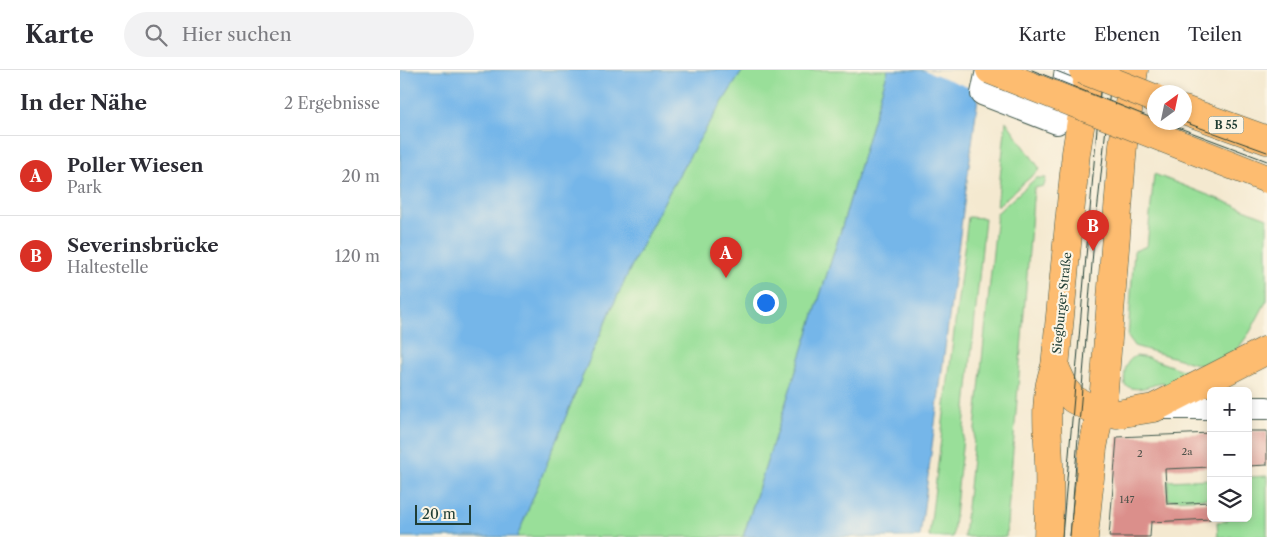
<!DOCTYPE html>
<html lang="de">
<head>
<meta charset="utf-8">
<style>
	:root { --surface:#fff; --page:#f2f2f3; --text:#2b2b33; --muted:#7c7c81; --line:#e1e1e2; --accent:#d93025 }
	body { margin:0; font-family:"Libre Caslon Text",serif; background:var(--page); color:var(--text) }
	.controls { position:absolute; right:15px; bottom:15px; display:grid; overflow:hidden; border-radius:8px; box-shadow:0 2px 8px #0003 }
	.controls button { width:45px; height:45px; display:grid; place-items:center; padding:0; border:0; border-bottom:1px solid var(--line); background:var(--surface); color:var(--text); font:25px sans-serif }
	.compass { position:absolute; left:747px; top:15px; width:45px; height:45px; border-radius:50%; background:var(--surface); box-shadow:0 2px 8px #0003; rotate:33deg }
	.scale { position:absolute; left:15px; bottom:12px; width:56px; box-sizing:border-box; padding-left:5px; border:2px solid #1f3d34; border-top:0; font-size:14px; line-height:18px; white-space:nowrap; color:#1f3d34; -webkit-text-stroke:4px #fcf5e5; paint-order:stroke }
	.you { position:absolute; left:365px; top:232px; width:18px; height:18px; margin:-12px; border:4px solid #fff; border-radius:50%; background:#1a73e8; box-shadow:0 0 0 8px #1a73e833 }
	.badge { display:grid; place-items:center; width:32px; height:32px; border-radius:50%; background:var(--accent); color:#fff; font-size:16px; font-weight:700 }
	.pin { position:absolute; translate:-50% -41px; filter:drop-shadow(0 1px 2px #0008) }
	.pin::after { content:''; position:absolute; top:26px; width:18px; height:15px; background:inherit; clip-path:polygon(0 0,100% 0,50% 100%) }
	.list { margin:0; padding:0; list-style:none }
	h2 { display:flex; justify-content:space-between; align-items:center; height:65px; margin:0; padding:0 20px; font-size:21px }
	h2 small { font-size:16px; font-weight:400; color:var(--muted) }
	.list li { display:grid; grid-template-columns:32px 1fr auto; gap:15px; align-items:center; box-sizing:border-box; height:80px; padding:0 20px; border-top:1px solid var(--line) }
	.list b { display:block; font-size:19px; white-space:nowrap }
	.list p { margin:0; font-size:16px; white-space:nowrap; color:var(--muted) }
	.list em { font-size:16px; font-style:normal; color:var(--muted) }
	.icon { flex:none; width:28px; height:28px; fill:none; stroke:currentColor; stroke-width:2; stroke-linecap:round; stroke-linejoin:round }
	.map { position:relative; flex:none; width:867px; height:467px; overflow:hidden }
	header { display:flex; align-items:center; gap:30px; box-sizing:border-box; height:70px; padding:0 25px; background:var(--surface); border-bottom:1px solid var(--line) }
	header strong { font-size:24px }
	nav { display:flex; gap:28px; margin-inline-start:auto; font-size:18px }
	.search { width:350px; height:45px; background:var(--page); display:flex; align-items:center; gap:12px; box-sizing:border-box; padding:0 18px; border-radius:28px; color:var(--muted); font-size:19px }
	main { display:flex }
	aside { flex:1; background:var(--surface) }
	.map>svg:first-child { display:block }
	.green { fill:#99df99; stroke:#5c8e66 }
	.water { fill:#75b6e9; stroke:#4a7a8e }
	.pier { fill:#f4e9d0 }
	.building { fill:#db8f8b }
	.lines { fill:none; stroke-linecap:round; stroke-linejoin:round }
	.minor-casing { stroke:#3f574b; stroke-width:24 }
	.major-casing { stroke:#3f574b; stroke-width:29 }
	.minor { stroke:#fff; stroke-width:22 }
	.major { stroke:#fdbc70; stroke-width:28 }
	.tram { stroke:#1f3d34; stroke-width:1 }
	.major-bridge-casing { stroke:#3f574b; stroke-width:29; stroke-linecap:butt }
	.major-bridge { stroke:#fdbc70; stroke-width:28 }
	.labels { text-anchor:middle; stroke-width:4.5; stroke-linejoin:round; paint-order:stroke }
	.number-label { font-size:10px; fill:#4e524a }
	.shield { fill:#fcf5e5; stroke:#617469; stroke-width:1 }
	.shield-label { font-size:11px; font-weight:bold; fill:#1f3d34 }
	.street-label { font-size:12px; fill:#1f3d34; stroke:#fcf5e5 }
</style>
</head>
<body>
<header>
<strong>Karte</strong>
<div class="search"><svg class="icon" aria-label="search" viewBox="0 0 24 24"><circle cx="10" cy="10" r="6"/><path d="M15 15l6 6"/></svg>Hier suchen</div>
<nav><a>Karte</a><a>Ebenen</a><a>Teilen</a></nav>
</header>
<main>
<aside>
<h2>In der Nähe<small>2 Ergebnisse</small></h2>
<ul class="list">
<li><span class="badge">A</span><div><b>Poller Wiesen</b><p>Park</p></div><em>20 m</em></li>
<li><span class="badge">B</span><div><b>Severinsbrücke</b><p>Haltestelle</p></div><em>120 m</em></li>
</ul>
</aside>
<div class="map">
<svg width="867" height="467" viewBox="0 0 867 467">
	<rect width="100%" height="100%" fill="#fcf5e5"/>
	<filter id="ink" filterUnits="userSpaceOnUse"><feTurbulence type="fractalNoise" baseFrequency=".02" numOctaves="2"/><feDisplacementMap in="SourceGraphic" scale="10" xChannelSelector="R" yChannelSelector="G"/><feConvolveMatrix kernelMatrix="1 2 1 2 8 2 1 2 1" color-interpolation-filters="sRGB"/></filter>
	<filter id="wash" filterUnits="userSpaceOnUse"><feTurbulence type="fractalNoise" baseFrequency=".0096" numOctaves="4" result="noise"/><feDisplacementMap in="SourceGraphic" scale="20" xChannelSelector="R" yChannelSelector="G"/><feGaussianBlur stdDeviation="1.12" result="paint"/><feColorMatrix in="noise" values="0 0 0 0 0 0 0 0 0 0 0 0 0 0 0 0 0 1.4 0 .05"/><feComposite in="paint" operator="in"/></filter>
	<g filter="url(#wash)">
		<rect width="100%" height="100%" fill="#f4e9d0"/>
		<g class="green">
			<path d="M343,0H488L441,160L343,467H117C160,363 199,257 251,157C278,103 310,51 343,0Z"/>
			<path d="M606,51L640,99L597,136Z"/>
			<path d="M754,104L867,148V230L850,262L834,284L807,297L734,276L728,267L734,181L747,176Z"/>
			<path d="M636,108H646L644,116L634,118L606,467H564L597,143Z"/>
			<path d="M568,147L585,148L553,467H529Z"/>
			<path d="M736,286L749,288L788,302L789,307L766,319L763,312C750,316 737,323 725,315C724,303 724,291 736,286Z"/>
			<path d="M867,406V467H818L817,452L827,451V448H848V407Z"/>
			<path d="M811,409V428L768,430V411Z"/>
		</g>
		<g class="water">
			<path d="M0,0H343C310,51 278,103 251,157C199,257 160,363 117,467H0Z"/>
			<path d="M488,0H587L578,28L520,467H343L441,160Z"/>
		</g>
		<path class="pier" d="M524,0H590L585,24Z"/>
		<g id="blocks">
			<g class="building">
				<path d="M848,361H867V395L848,396Z"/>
				<path d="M811,363V397L765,399L767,434L811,432V449L751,452L750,467H709L717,367Z"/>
			</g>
		</g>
	</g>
	<g filter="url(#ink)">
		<use href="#blocks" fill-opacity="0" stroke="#3f574b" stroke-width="1"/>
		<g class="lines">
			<g class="minor-casing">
				<g id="minor">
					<path d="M587,0L582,24L657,53L666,0"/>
					<path d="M754,338H811"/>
					<path d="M848,338H867"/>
				</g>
			</g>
			<g class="major-casing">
				<g id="major">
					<path d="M784,40L867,70"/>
					<path d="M655,297L666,321L673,329L692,339L717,344L754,338L867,280"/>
					<path d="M648,467C649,442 650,418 649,393C648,362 643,327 655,297L676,83L689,0"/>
					<path d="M684,467L693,378L704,320L723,75L734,0"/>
				</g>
			</g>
			<use href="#minor" class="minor"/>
			<use href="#major" class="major"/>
			<g class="tram">
				<path d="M632,0L754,49"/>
				<path d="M654,0L754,40"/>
				<path d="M764,52L867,91"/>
				<path d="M784,52L867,82"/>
				<path d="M662,467L702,0"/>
				<path d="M670,467L693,181L712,0"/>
			</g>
			<g class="major-bridge-casing">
				<g id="major-bridge">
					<path d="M590,0L867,109"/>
					<path d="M683,0L754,28"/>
				</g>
			</g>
			<use href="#major-bridge" class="major-bridge"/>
		</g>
	</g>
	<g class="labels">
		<g class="number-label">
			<text x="787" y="385">2a</text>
			<text x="740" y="387">2</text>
			<text x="727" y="433">147</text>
		</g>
		<rect class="shield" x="808.5" y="46.5" width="35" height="17" rx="4"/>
		<g class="shield-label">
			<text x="826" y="59">B 55</text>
		</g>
		<g class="street-label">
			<text transform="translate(662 233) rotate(-84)" y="4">Siegburger Straße</text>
		</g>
	</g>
</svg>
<div class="controls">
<button>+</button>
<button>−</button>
<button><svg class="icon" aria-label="layers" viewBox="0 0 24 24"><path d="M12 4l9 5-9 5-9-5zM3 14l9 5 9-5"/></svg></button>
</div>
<svg class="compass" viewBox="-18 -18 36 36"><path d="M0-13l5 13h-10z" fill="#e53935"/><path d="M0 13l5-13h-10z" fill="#7c7c81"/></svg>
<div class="scale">20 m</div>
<div class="you"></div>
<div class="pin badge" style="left:326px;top:208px">A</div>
<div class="pin badge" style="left:693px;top:181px">B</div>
</div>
</main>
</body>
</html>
